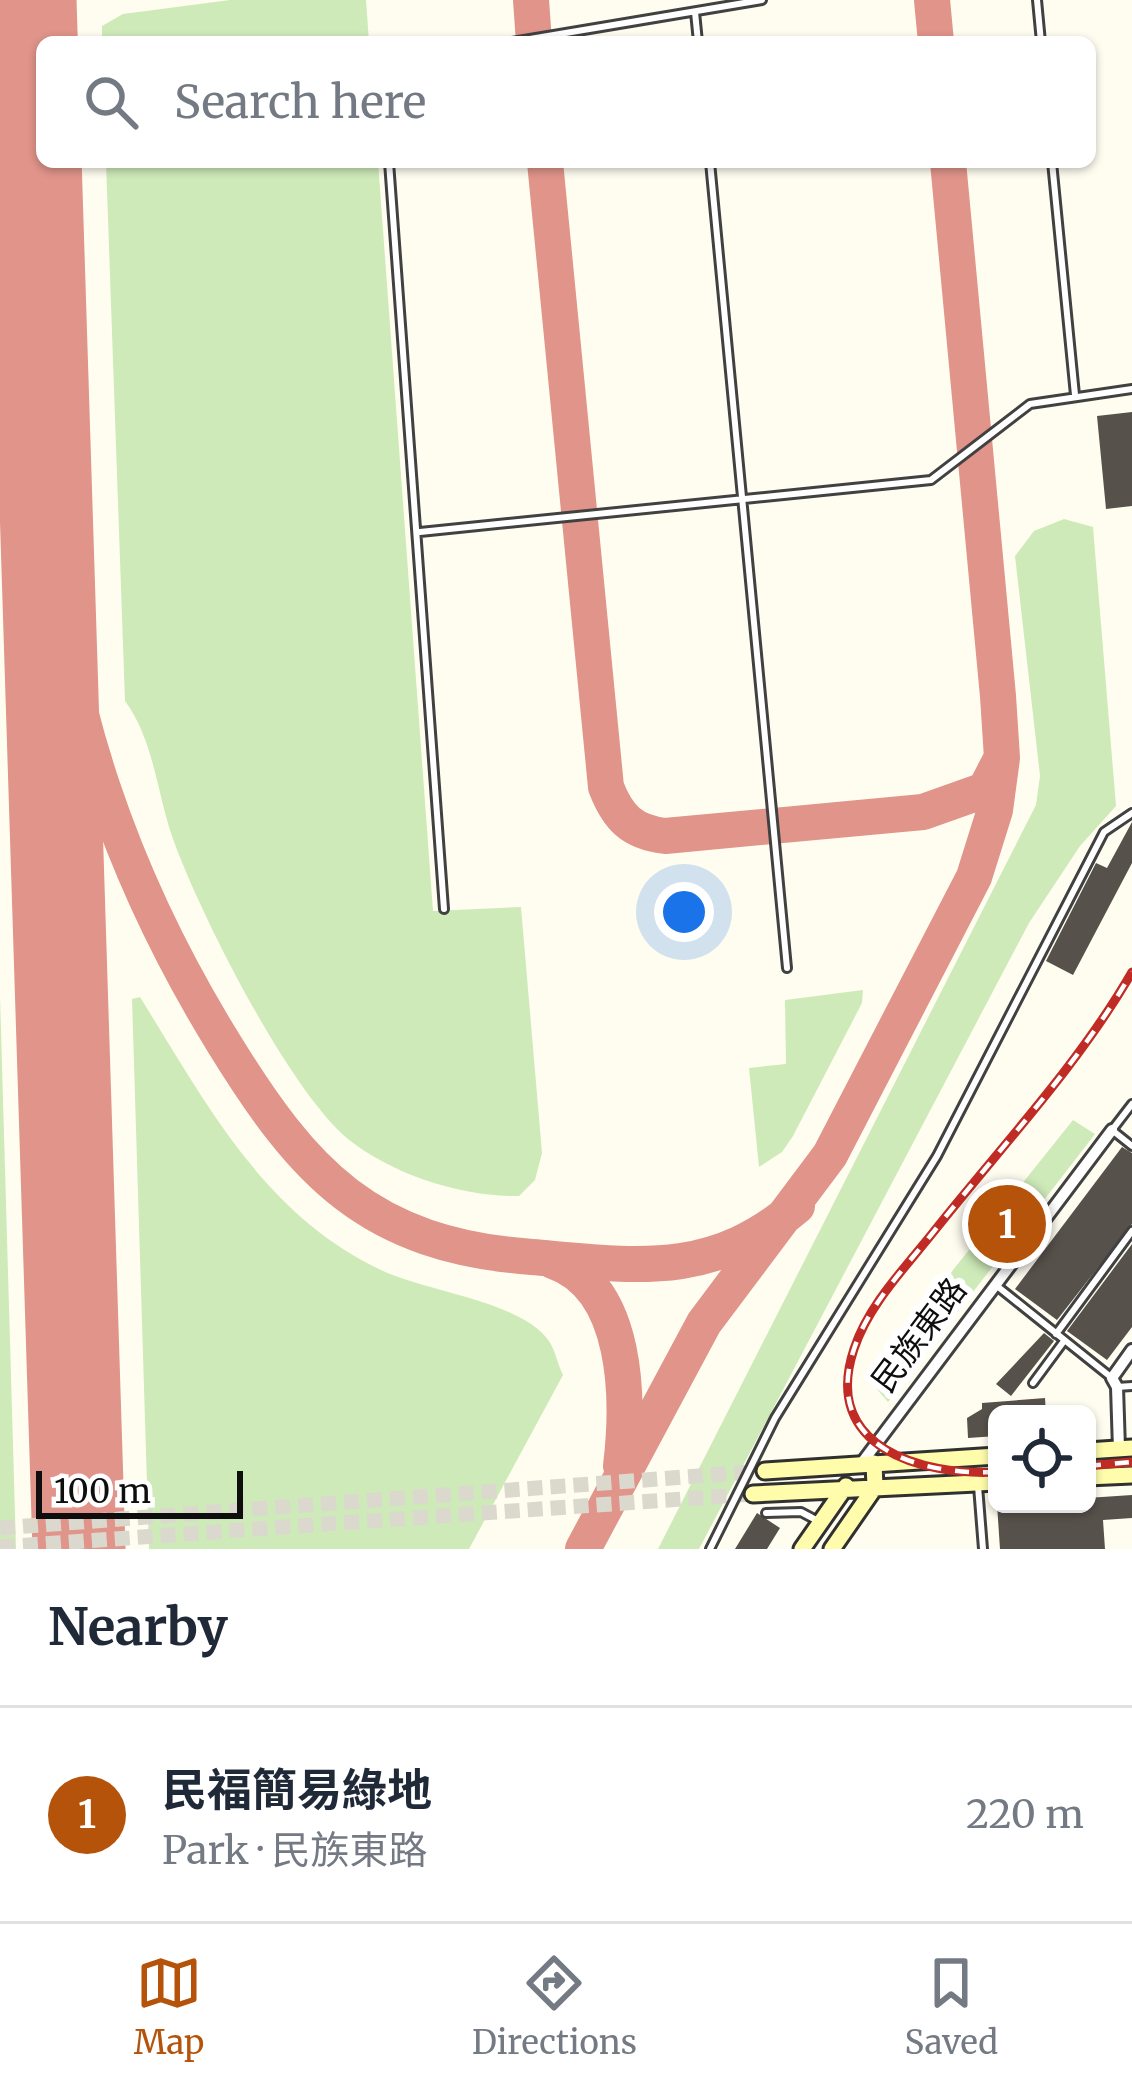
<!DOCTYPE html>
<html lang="en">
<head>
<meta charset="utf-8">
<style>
  body { margin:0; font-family:Merriweather,"Noto Sans TC",serif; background:#f6f6f7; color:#1f2937 }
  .controls { position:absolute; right:36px; bottom:36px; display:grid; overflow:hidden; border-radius:18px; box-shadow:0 3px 9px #0004 }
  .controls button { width:108px; height:108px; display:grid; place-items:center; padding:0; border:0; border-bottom:3px solid #e0e1e3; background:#fff; color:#1f2937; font:60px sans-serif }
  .scale { position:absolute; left:36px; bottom:30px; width:207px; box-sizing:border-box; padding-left:12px; border:6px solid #0e0e0e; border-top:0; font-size:33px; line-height:42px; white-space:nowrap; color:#0e0e0e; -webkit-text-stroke:9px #fff; paint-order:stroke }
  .you { position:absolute; left:684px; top:912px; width:42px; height:42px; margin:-30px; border:9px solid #fff; border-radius:50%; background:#1a73e8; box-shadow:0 0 0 18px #1a73e833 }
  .badge { display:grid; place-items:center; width:78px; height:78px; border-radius:50%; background:#b45309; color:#fff; font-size:39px; font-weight:700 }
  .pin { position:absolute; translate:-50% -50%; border:6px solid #fff; box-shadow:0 3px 12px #0006 }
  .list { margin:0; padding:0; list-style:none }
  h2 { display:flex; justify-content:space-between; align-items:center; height:156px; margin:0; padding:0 48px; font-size:51px }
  h2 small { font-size:39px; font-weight:400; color:#747a83 }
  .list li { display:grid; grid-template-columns:78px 1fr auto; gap:36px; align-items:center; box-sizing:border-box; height:216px; padding:0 48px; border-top:3px solid #e0e1e3 }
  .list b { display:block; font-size:45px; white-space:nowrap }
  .list p { margin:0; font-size:39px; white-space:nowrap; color:#747a83 }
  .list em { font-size:39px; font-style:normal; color:#747a83 }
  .icon { flex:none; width:66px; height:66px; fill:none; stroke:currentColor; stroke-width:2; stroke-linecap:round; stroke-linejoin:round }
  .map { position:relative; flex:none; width:1132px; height:1549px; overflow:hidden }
  .search { position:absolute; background:#fff; box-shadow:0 3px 9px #0004; left:36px; right:36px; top:36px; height:132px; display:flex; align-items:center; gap:30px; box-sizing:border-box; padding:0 42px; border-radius:18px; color:#747a83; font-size:45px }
  .sheet { height:372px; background:#fff }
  nav { display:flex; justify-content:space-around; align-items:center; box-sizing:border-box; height:168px; border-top:3px solid #e0e1e3; background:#fff; font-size:33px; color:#747a83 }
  nav a { display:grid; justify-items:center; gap:6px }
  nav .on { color:#b45309 }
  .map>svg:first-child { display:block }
  .green { fill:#ceeab9 }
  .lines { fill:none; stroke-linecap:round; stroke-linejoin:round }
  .taxiway { stroke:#e0948a; stroke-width:36 }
  .runway { stroke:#e0948a; stroke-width:93 }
  .building { fill:#57514b }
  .secondary-tunnel { stroke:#dbd9ce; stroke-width:15; stroke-dasharray:15 8; stroke-linecap:butt }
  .lane-casing { stroke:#414141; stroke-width:12 }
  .street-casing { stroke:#414141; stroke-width:16 }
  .secondary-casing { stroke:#303030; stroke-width:21 }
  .lane { stroke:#fff; stroke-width:6 }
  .street { stroke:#fff; stroke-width:10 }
  .secondary { stroke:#fffdab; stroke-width:15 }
  .rail-casing { stroke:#c02c25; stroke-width:9 }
  .rail { stroke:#fff; stroke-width:4.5; stroke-dasharray:14; stroke-linecap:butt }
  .labels { text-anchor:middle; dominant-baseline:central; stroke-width:12; stroke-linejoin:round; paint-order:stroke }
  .street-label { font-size:33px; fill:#0e0e0e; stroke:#fff }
</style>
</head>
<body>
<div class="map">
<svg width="1132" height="1549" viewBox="0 0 1132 1549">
  <rect width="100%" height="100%" fill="#fffdf0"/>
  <path class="green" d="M 230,0 L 366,0 L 369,42 L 102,42 L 102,26 L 123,14 Z
    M 106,162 L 378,162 L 433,911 L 521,907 L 542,1153 L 535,1180 L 519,1196 C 462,1197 393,1175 348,1139 C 288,1089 200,914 173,839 C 157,794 154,740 125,701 Z
    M 1064,519 L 1093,527 L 1116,806 L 1080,846 L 1029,923 L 699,1549 L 658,1549 L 1036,805 L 1040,776 L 1015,556 L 1034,531 Z
    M 863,990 L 862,1003 L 793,1136 L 782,1152 L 759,1167 L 749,1068 L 786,1064 L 785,1000 Z
    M 0,996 L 16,1549 L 0,1549 Z
    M 140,997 C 206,1103 263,1214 381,1270 C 423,1291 522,1301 549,1341 C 555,1350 558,1365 563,1375 L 469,1549 L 149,1549 L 132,999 Z
    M 1073,1120 L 1095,1134 L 888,1402 L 877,1389 L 953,1270 Z"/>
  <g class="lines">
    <path class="taxiway" d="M 531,0 L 534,42
      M 932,0 L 936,42
      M 43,42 L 43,18 L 52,0
      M 44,162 C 45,279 37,399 47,515 C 63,707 122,878 223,1042 C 304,1174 369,1245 532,1257 C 636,1266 712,1279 797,1206
      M 545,162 L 606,787 C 618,818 632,832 665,836 L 923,812 L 985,790 L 1000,761
      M 553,1261 C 629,1287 629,1400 621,1466
      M 583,1549 L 704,1323 L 830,1155 L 974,877 L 995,810 L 1002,758 L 998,696 L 948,162"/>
    <path class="runway" d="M 30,0 L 79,1549"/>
  </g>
  <path class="building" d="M 1132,412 L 1132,506 L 1106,509 L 1097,416 Z
    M 1132,822 L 1132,863 L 1073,975 L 1046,961 L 1096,863 L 1107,868 Z
    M 1122,1147 L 1132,1153 L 1132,1224 L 1057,1320 L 1015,1289 Z
    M 1132,1244 L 1132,1327 L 1107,1360 L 1067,1331 Z
    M 1044,1333 L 1054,1341 L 1011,1396 L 996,1384 Z
    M 1045,1398 L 1046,1414 L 997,1414 L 997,1436 L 968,1438 L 967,1418 L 982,1409 L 982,1403 Z
    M 1132,1495 L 1132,1518 L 1103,1520 L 1105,1549 L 1000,1549 L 997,1504 L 1087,1504 L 1087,1498 Z
    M 757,1513 L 780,1528 L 767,1549 L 735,1549 Z"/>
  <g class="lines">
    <path class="secondary-tunnel" d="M 0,1528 L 765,1471
      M 0,1547 L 753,1494"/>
    <g class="lane-casing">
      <path id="lane" d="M 1037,0 L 1041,42
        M 695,12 L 698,42
        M 512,42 L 762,0
        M 389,162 L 444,909
        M 710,162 L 787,968
        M 1052,162 L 1075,395
        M 420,532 L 931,480 L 1030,404 L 1132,389
        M 1132,1104 L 1112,1130 L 1132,1146
        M 997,1286 L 1112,1378
        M 1056,1334 L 1132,1231
        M 1033,1383 L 1064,1341
        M 1117,1387 L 1132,1386
        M 978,1486 L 983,1549
        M 766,1513 L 801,1512 L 818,1521
        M 710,1549 L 775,1418 L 937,1156 L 1104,832 L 1132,813"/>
    </g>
    <g class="street-casing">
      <path id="street" d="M 1119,1449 L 1117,1387 L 1112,1378 L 1132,1350
        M 861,1464 L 1112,1130"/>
    </g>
    <g class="secondary-casing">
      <path id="secondary" d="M 1087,1451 L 1132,1448
        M 765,1471 L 997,1456
        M 1087,1477 L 1132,1475
        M 753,1494 L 997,1482
        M 802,1549 L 846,1486
        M 832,1549 L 875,1487 L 874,1463"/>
    </g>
    <use href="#lane" class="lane"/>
    <use href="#street" class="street"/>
    <use href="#secondary" class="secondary"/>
    <g class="rail-casing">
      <path id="rail" d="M 1087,1466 L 1132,1462
        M 997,1472 C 922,1476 821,1448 854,1349 C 868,1306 903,1270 931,1235 C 998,1150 1078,1066 1132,972"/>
    </g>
    <use href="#rail" class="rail"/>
  </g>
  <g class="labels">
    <g class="street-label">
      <text transform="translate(919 1335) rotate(-53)">民族東路</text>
    </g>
  </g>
</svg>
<div class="controls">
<button><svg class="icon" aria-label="locate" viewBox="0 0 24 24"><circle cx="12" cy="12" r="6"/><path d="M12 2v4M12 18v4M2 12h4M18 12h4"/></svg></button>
</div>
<div class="scale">100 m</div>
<div class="you"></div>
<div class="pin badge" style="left:1007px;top:1224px">1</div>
<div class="search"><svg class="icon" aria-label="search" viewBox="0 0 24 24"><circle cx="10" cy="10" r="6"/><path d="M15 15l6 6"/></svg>Search here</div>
</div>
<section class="sheet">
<h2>Nearby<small></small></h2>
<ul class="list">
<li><span class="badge">1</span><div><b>民福簡易綠地</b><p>Park · 民族東路</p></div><em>220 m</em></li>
</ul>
</section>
<nav>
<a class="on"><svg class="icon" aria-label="map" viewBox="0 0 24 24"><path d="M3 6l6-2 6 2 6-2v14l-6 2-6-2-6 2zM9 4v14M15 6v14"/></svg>Map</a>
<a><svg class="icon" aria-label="directions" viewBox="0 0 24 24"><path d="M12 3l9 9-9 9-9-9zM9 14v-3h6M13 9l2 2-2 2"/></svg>Directions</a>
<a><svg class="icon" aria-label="saved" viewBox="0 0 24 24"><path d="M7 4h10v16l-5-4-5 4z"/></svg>Saved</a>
</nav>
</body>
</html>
